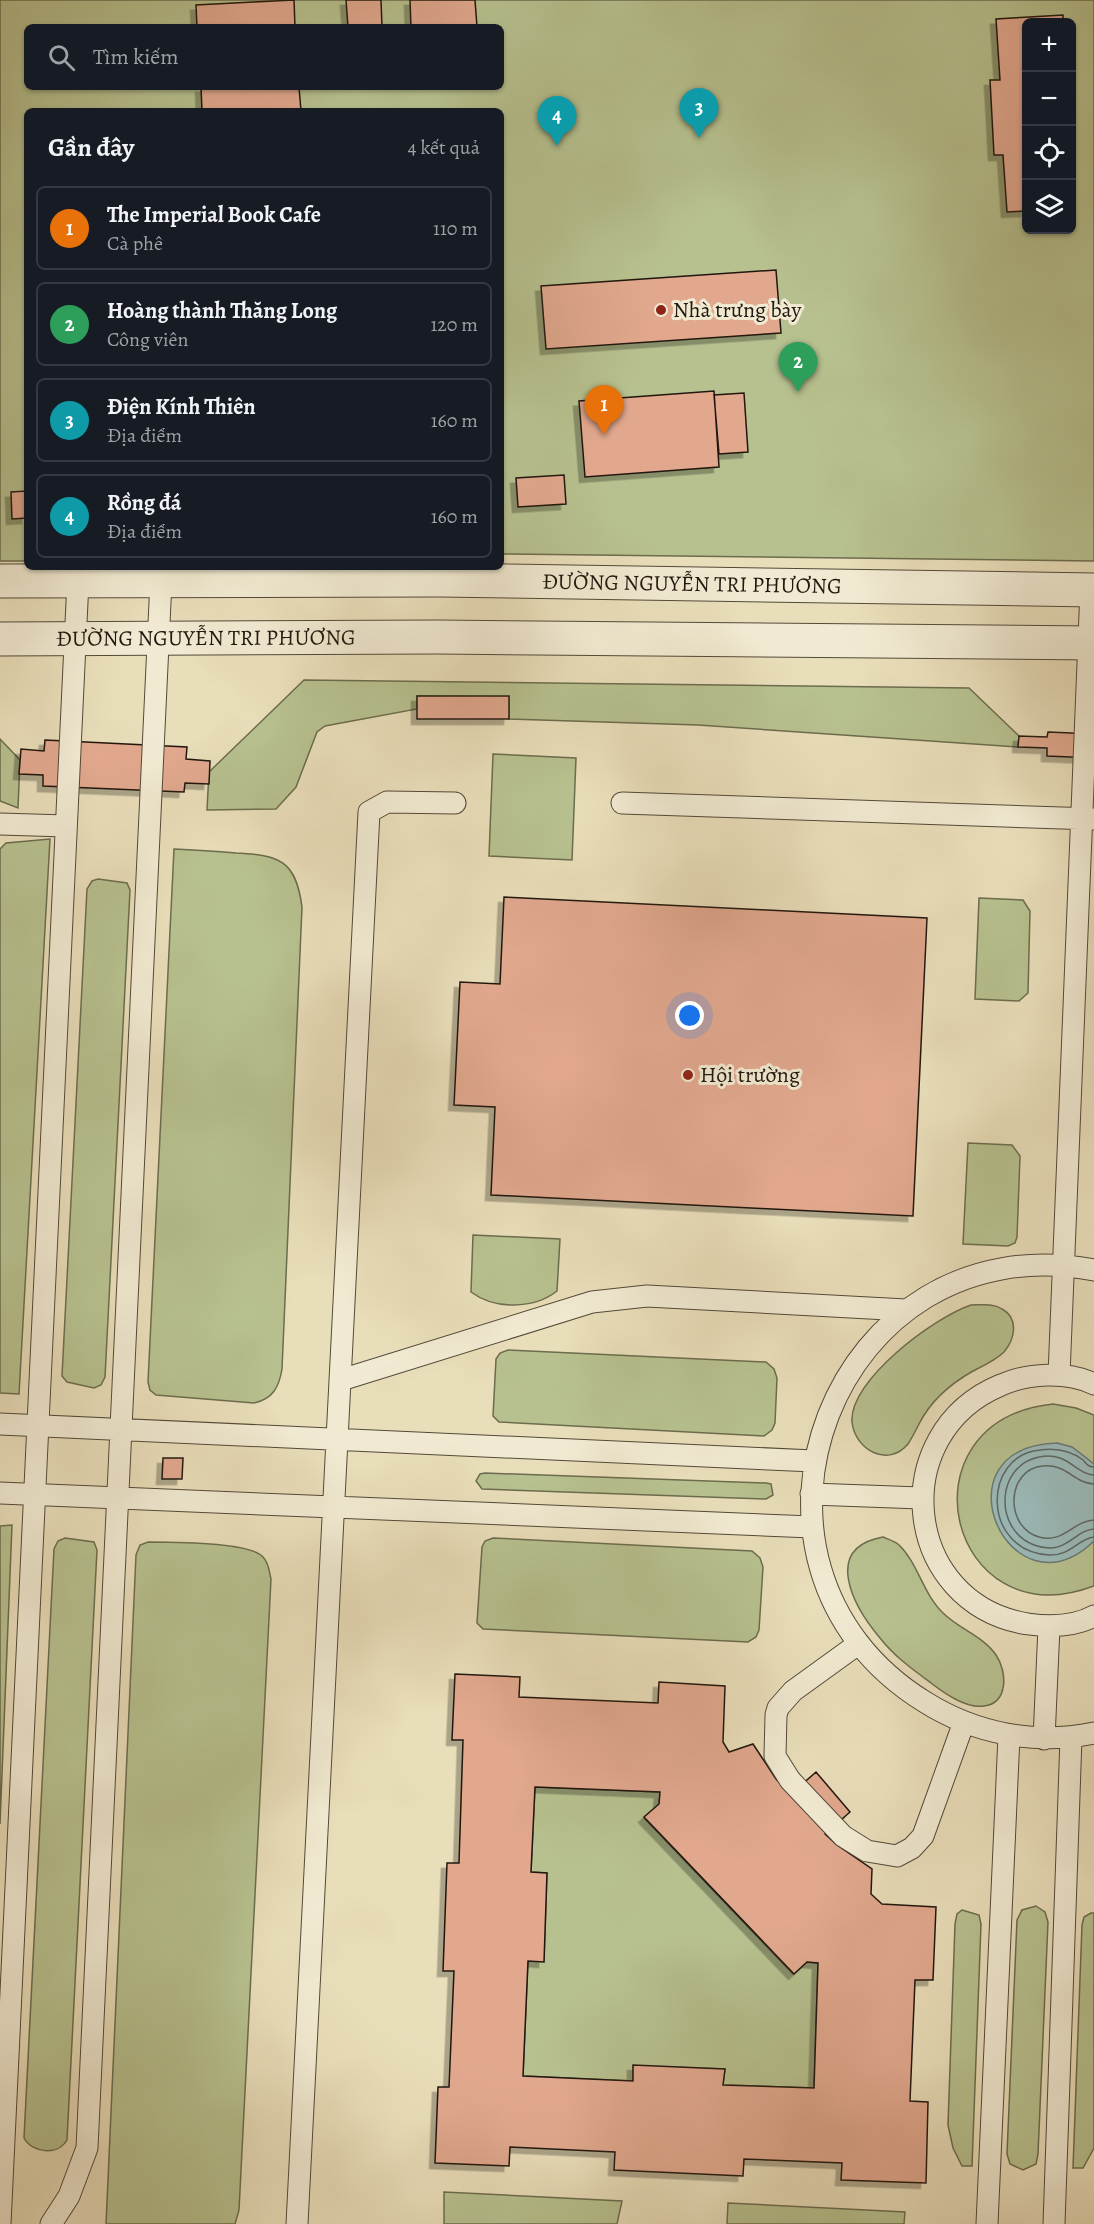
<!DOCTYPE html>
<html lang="vi">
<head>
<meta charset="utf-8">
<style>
  body { margin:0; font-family:Alegreya,serif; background:#242831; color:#f1f3f6 }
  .controls { position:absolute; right:18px; top:18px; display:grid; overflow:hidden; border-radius:9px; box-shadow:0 2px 4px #0004 }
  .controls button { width:54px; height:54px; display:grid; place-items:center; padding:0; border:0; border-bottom:2px solid #363941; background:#171b24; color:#f1f3f6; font:30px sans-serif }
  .you { position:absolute; left:690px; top:1016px; width:21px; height:21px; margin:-15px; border:4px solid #fff; border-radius:50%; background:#1a73e8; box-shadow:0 0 0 9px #1a73e833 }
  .badge { display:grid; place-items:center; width:39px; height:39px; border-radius:50%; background:#c59692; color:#fff; font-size:20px; font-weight:700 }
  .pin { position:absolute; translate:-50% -50px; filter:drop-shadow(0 2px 3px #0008) }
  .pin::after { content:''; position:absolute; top:32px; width:21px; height:18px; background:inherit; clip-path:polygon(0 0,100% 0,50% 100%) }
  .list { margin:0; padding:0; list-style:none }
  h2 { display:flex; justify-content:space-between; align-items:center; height:78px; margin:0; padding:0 24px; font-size:26px }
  h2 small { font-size:20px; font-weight:400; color:#9ea1a6 }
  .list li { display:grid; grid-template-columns:39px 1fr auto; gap:18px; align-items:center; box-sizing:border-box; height:84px; margin:0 12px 12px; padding:0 12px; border:2px solid #363941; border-radius:9px }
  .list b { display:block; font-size:22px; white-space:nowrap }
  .list p { margin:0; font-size:20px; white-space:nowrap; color:#9ea1a6 }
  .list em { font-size:20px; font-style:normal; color:#9ea1a6 }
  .icon { flex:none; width:33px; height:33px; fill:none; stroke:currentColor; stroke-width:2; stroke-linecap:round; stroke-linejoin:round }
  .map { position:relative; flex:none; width:1094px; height:2224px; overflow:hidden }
  .search { position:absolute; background:#171b24; box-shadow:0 2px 4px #0004; left:24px; top:24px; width:480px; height:66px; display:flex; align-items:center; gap:15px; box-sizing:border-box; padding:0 21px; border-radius:9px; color:#9ea1a6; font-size:22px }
  .panel { position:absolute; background:#171b24; box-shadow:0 2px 4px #0004; left:24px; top:108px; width:480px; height:462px; border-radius:9px }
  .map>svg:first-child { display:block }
  .green { fill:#b7c18f; stroke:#6c6c4e; stroke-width:1.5; fill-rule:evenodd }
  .water { fill:#9bbab9; stroke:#6a7975; stroke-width:1.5 }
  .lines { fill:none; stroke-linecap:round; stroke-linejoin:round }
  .shore { stroke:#5e6864; stroke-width:1.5 }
  .building { fill:#e1a88e; stroke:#21170e; stroke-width:1.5; fill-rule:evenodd; filter:url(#shadow) }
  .service-casing { stroke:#534939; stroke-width:23 }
  .tertiary-casing { stroke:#534939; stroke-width:35 }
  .service { stroke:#f1ead2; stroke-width:21 }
  .tertiary { stroke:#f1ead2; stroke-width:33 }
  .poi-dot { fill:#8f2418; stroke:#f1ead2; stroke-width:2 }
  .labels { text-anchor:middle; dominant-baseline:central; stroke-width:6; stroke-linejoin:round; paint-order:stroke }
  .poi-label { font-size:22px; fill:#21170e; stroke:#f1ead2; text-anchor:start }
  .street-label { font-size:22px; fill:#21170e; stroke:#f1ead2 }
</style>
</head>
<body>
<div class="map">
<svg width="1094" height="2224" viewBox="0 0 1094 2224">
  <defs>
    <filter id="shadow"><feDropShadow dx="-5.5" dy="5.5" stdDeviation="0" flood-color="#0004"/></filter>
  </defs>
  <rect width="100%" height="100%" fill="#e9deba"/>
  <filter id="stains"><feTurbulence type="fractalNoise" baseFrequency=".00333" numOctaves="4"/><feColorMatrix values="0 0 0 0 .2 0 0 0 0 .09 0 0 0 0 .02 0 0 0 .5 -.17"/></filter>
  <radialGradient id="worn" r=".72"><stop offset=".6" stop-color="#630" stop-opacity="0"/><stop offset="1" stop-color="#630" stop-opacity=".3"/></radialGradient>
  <path class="green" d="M 0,0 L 1094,0 L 1094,561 L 501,554 L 501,111 L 27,111 L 27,561 L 0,561 ZM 1026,22 L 1072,22 L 1072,230 L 1026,230 ZM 27,27 L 501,27 L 501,87 L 27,87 Z
    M 304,680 L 969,688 L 1019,736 L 1018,747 L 698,725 L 509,719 L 509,697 L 417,696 L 417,709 L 325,726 L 317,732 L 296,787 L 276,809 L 207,810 L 209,772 Z
    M 0,739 L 20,760 L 18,808 L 0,801 Z
    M 493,754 L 576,758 L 572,860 L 489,856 Z
    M 50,839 L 19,1394 L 0,1393 L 0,849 L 6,843 Z
    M 174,849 C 195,850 215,851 236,853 C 279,855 296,860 302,907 L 282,1369 C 279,1387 273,1399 254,1403 L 156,1395 L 150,1390 L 148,1382 Z
    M 98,879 L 127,883 L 130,890 L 105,1377 L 101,1385 L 94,1388 L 67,1382 L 62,1376 L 87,889 L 92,881 Z
    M 979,898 L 1023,900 L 1030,911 L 1028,993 L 1019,1001 L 975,999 Z
    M 968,1143 L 1012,1145 L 1020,1156 L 1017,1237 L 1015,1243 L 1008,1246 L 963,1244 Z
    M 473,1235 L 560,1239 L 557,1291 C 534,1309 495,1310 471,1292 Z
    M 971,1305 C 981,1305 993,1303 1002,1309 C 1019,1318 1015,1339 1004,1352 C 996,1360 983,1366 973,1371 C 950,1384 931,1400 919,1424 C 916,1430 912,1438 908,1444 C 888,1468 855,1450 852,1422 C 849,1380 935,1317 971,1305 Z
    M 508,1350 L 766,1362 L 774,1369 L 777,1378 L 775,1423 L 772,1430 L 764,1436 L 499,1422 L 493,1416 L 496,1359 L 500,1353 Z
    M 1053,1404 L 1076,1408 L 1094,1415 L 1094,1586 C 948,1641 896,1421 1053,1404 Z
    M 485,1473 L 766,1483 L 771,1484 L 773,1495 L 766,1499 L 482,1489 L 476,1481 L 480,1474 Z
    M 12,1525 L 0,1824 L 0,1526 Z
    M 883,1537 C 887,1539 895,1541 899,1545 C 918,1563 923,1594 943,1613 C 959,1629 983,1636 996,1655 C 1007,1671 1009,1703 984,1706 C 966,1709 944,1693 931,1683 C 912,1669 894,1656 880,1638 C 853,1606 822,1548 883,1537 Z
    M 65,1538 L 94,1542 L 97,1550 L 67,2140 C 58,2156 32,2153 24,2138 L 54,1549 L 58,1541 Z
    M 493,1538 L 752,1551 L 760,1558 L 763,1567 L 759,1630 L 756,1637 L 748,1642 L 483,1629 L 477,1623 L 482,1547 L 485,1541 Z
    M 148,1542 C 170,1542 250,1542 263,1557 C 269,1563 269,1571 271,1579 L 239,2210 L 235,2224 L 106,2224 L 136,1555 L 140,1545 Z
    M 535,1787 L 660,1792 L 659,1804 L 644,1818 L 793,1974 L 807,1962 L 818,1963 L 814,2088 L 723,2085 L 725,2069 L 633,2066 L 633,2081 L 523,2076 L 528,1961 L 544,1961 L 547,1873 L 531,1872 Z
    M 1036,1906 L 1045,1912 L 1048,1922 L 1038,2154 L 1036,2164 L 1023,2170 L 1010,2164 L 1007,2154 L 1017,1920 L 1022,1910 Z
    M 962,1910 L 979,1915 L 981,1924 L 972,2166 L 962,2166 L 953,2148 L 948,2125 L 955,1924 L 957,1914 Z
    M 1091,1913 L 1094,1913 L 1094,2148 L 1083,2168 L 1073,2168 L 1082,1925 L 1084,1917 Z
    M 444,2192 L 622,2201 L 617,2224 L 444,2224 Z
    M 728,2203 L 905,2212 L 904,2224 L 727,2224 Z"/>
  <path class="water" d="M 1057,1443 L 1072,1447 L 1094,1464 L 1094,1541 C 1010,1622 931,1447 1057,1443 Z"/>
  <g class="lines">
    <path class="shore" d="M 1094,1467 C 1088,1467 1087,1464 1083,1460 C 1070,1450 1055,1448 1040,1450 C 982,1455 981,1551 1049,1555 C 1071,1556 1079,1538 1094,1537
      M 1094,1475 C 1075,1474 1068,1451 1039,1457 C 995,1466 994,1530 1034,1545 C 1066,1557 1074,1530 1094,1529
      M 1094,1484 C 1073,1483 1068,1464 1043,1466 C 1006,1469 1004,1527 1039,1537 C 1063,1544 1073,1521 1094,1520"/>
  </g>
  <path class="building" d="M 294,0 L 295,27 L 197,27 L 196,5 Z
    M 346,0 L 381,0 L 382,27 L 348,27 Z
    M 410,0 L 475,0 L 477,27 L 411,27 Z
    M 1063,15 L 1063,22 L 1026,22 L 1026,211 L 1007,212 L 1003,155 L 994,155 L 990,80 L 1000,80 L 996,19 Z
    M 201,87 L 299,87 L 301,111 L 202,111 Z
    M 1072,154 L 1075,208 L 1072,209 Z
    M 776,270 L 781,333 L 546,349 L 541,286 Z
    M 714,391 L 719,467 L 585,477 L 579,401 Z
    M 744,393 L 748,452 L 719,454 L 714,395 Z
    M 564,475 L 566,504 L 518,507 L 516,478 Z
    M 27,491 L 27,518 L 12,519 L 11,492 Z
    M 417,696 L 509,696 L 509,719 L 417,719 Z
    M 1048,732 L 1094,734 L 1094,758 L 1047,756 L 1047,748 L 1018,747 L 1019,736 L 1047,737 Z
    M 45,740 L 187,747 L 186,759 L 210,761 L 209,784 L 185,783 L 184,792 L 43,786 L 43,775 L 19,774 L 21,749 L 44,751 Z
    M 504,897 L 927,918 L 913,1216 L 491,1195 L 495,1107 L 454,1105 L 457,1044 L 460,982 L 500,984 Z
    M 163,1458 L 183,1458 L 182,1479 L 162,1479 Z
    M 455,1674 L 520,1677 L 519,1697 L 658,1703 L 659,1682 L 725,1686 L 723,1742 L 729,1752 L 753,1744 L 776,1779 L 791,1794 L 816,1772 L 850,1812 L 825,1834 L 837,1845 L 872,1869 L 871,1894 L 882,1904 L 936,1907 L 933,1980 L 915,1980 L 910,2101 L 928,2102 L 926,2183 L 841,2180 L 842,2163 L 744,2159 L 743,2176 L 614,2170 L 615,2152 L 510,2147 L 509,2166 L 435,2163 L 438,2087 L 449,2087 L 454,1971 L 443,1971 L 447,1863 L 459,1863 L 463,1740 L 452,1740 ZM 535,1787 L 660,1792 L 659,1804 L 644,1817 L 794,1974 L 807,1962 L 818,1963 L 814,2088 L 723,2085 L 725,2069 L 633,2065 L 633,2081 L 523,2076 L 528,1961 L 544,1962 L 547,1873 L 531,1872 Z"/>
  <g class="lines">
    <g class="service-casing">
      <path id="service" d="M 622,803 L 1093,819
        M 0,824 L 66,826
        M 1094,1270 C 834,1220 702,1564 925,1702 C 976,1734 1035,1745 1094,1733
        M 1059,1375 L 1091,590
        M 341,1380 L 592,1302 L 647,1296 L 906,1310
        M 1094,1384 C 1067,1371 1028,1373 1001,1385 C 885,1433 902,1604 1028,1624 C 1050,1627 1074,1627 1094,1616
        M 0,1424 L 814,1461
        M 0,1493 L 812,1527
        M 811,1494 L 921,1498
        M 858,1644 L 793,1691 L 778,1708 L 776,1715 L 775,1756 L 790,1780 L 843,1836 L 867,1851 L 897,1856 L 912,1848 L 923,1836 L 964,1722
        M 1044,1739 L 1049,1627
        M 0,2224 L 78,581
        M 51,2224 L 69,2196 L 87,2148 L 161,581
        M 297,2224 L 369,812 L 387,802 L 455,803
        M 987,2224 L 1009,1736
        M 1054,2224 L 1071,1738"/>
    </g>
    <g class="tertiary-casing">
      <g id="tertiary">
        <path id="s1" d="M 0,581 L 438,580 L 1094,590"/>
        <path id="s2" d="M 0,639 L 438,637 L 1094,643"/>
      </g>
    </g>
    <use href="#service" class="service"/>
    <use href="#tertiary" class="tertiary"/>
  </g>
  <g class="poi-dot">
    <circle cx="661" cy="310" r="6"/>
    <circle cx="688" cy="1075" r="6"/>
  </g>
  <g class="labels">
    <g class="poi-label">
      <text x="673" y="310">Nhà trưng bày</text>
      <text x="700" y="1075">Hội trường</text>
    </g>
    <g class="street-label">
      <text stroke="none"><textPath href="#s1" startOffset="692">ĐƯỜNG NGUYỄN TRI PHƯƠNG</textPath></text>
      <text stroke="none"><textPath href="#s2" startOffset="206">ĐƯỜNG NGUYỄN TRI PHƯƠNG</textPath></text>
    </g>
  </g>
  <rect width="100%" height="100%" filter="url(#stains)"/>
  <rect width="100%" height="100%" fill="url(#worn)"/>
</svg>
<div class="controls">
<button>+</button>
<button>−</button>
<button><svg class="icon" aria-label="locate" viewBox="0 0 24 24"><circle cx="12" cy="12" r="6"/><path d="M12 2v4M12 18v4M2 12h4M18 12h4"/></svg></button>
<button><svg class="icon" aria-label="layers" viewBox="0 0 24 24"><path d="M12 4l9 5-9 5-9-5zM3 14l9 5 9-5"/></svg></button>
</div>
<div class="you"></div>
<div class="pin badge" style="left:604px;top:435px;background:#e8710a">1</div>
<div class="pin badge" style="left:798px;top:392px;background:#2e9e5b">2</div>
<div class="pin badge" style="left:699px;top:138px;background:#0f9aa8">3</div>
<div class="pin badge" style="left:557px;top:146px;background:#0f9aa8">4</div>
<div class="search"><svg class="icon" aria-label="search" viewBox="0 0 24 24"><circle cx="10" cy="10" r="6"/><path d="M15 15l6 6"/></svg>Tìm kiếm</div>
<section class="panel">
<h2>Gần đây<small>4 kết quả</small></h2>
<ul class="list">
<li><span class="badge" style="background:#e8710a">1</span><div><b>The Imperial Book Cafe</b><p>Cà phê</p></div><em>110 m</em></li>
<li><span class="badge" style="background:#2e9e5b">2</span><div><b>Hoàng thành Thăng Long</b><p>Công viên</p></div><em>120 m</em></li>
<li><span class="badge" style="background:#0f9aa8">3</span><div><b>Điện Kính Thiên</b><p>Địa điểm</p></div><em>160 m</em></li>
<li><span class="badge" style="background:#0f9aa8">4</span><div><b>Rồng đá</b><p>Địa điểm</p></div><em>160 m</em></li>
</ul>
</section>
</div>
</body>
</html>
